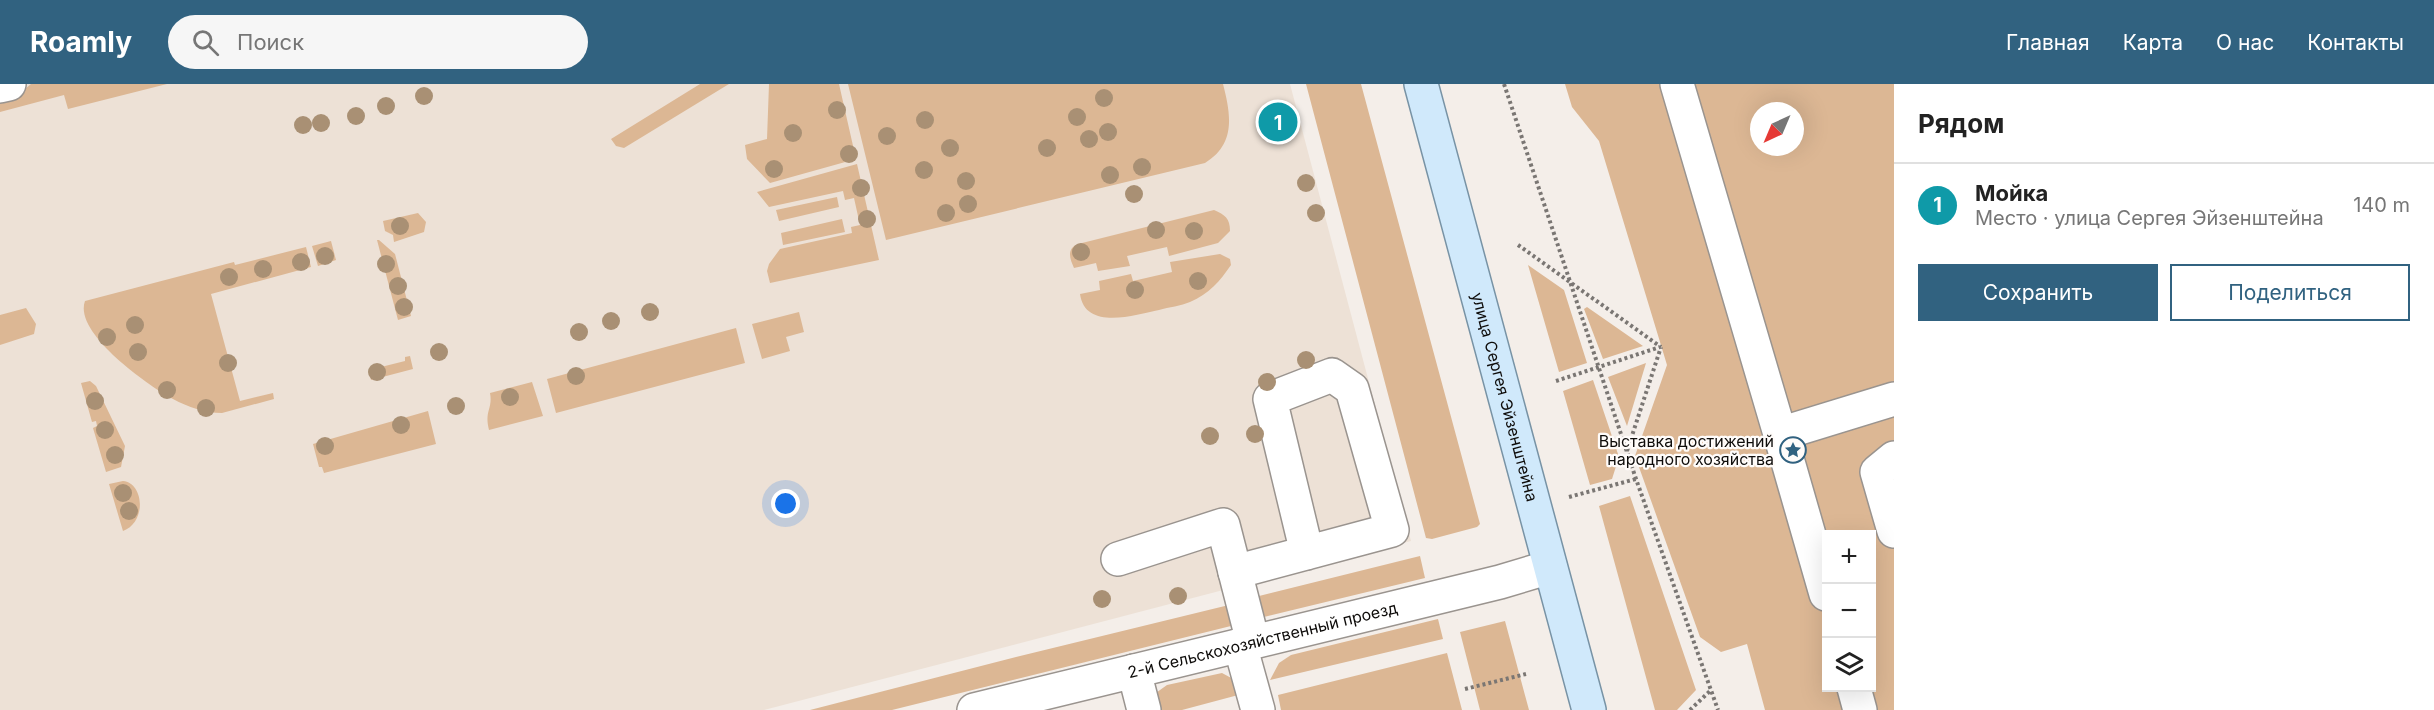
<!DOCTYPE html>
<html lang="ru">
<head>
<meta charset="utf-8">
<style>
  body { margin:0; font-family:Inter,sans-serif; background:#f6f6f6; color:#222 }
  .controls { position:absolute; right:18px; bottom:18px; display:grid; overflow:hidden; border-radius:0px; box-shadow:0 6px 24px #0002 }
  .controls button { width:54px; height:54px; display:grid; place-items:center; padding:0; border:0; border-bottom:2px solid #e0e0e0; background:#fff; color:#222; font:30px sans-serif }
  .compass { position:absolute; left:1750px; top:18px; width:54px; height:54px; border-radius:50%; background:#fff; box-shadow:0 6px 24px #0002; rotate:224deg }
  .you { position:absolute; left:786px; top:420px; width:21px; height:21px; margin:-15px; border:4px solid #fff; border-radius:50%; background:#1a73e8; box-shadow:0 0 0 9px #1a73e833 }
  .badge { display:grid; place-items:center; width:39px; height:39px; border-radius:50%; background:#316280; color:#fff; font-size:20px; font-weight:700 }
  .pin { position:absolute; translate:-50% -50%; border:3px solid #fff; box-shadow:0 2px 6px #0006 }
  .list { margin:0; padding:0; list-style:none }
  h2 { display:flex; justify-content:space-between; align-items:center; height:78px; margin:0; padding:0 24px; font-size:26px }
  h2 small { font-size:20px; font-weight:400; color:#767676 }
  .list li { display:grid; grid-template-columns:39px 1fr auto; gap:18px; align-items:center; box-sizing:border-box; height:84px; padding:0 24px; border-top:2px solid #e0e0e0 }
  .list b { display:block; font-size:22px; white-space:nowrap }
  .list p { margin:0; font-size:20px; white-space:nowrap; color:#767676 }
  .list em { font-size:20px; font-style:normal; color:#767676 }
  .actions { display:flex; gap:12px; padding:18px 24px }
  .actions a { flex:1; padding:14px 0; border:2px solid #316280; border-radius:0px; text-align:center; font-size:21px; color:#316280 }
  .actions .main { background:#316280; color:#fff }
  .icon { flex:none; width:33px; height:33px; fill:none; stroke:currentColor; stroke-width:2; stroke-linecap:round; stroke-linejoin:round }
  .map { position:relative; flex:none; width:1894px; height:626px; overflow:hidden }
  header { display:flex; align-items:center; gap:36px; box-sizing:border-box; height:84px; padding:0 30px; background:#316280; color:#fff }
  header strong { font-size:28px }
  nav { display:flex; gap:33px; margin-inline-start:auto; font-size:21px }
  .search { width:420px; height:54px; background:#f6f6f6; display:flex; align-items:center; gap:15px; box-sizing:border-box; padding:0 21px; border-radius:33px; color:#767676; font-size:22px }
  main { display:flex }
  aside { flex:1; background:#fff }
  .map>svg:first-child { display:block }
  .built { fill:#ede1d6 }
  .green { fill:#dcb794; fill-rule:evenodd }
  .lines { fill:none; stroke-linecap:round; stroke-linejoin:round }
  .minor-casing { stroke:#9a948f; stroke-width:36 }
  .major-casing { stroke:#7893a5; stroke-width:36 }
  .path { stroke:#7a7673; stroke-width:4; stroke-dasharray:3 3; stroke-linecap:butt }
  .minor { stroke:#fff; stroke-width:33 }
  .major { stroke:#d0e9fb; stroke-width:33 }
  .tree { fill:#a99074 }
  .labels { text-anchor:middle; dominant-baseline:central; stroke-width:4.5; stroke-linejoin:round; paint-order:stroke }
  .street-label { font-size:16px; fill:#0e0c0a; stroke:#fffcfa }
  .poi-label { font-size:16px; fill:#0e0c0a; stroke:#fffcfa; text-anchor:end }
</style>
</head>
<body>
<header>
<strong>Roamly</strong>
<div class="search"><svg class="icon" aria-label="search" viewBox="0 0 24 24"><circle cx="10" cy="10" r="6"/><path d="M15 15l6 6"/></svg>Поиск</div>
<nav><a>Главная</a><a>Карта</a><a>О нас</a><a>Контакты</a></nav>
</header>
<main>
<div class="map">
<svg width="1894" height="626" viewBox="0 0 1894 626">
  <rect width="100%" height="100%" fill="#f4eee9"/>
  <path class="built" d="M 0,0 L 1290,0 L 1411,457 L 764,626 L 0,626 Z"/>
  <path class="green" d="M 31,0 L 167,0 L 68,25 L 64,11 L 0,28 L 0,12 L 25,5 Z
    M 700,0 L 729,0 L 624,64 L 616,62 L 611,55 Z
    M 769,0 L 839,0 L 856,75 L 770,99 L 747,75 L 745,61 L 767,55 Z
    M 848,0 L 1223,0 C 1231,31 1236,60 1205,79 L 886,156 Z
    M 1306,0 L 1361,0 L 1480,440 L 1477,443 L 1432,455 L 1426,454 Z
    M 1565,0 L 1894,0 L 1894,626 L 1765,626 L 1747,560 L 1721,568 L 1700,553 L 1635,372 L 1667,281 L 1599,57 L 1572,23 ZM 1759,27 L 1795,27 L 1795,63 L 1759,63 ZM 1826,450 L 1872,450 L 1872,604 L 1826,604 Z
    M 857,80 L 879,176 L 770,199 L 767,187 L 769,180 L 780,165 L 852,149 L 851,143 L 860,141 L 854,114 L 845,116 L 843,107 L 769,123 L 757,108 Z
    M 837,113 L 839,123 L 779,137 L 776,126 Z
    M 1214,126 C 1225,131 1230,134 1230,147 L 1218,159 L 1169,172 L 1167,163 L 1127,172 L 1130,182 L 1098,187 L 1096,179 L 1074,184 C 1070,175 1066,165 1078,160 Z
    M 418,129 L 426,138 L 424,148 L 394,158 L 393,151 L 385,147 L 383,137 Z
    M 842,135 L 845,148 L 783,161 L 781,149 Z
    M 377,156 L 379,156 L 395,170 L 411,232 L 398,236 Z
    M 331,157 L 336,176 L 318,182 L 312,162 Z
    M 306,163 L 311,183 L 211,210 L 240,317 L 273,309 L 274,315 L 222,329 C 205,329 188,323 173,315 C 149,302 73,249 85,217 L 234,178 L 235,181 Z
    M 1220,170 L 1230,175 L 1231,181 C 1220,197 1209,210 1190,218 C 1181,222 1169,223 1159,226 C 1135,231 1085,247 1080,210 L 1100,206 L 1099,197 L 1131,190 L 1133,197 L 1172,188 L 1170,178 Z
    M 1528,181 L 1564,206 L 1587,279 L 1559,288 Z
    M 1587,223 L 1643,262 L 1603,275 L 1584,225 Z
    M 26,224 L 36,240 L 34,250 L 0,261 L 0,231 Z
    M 799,228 L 804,248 L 786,253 L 790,267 L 762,275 L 752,240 Z
    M 736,244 L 745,279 L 556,329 L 547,295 Z
    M 410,272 L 413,285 L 371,296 L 369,286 L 405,277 L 405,273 Z
    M 1646,279 L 1627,342 L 1608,293 Z
    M 1593,296 L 1619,373 L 1612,395 L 1590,401 L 1563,307 Z
    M 90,297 L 96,302 L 125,362 L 121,383 L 106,388 L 93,344 L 97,342 L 96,337 L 92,338 L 81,299 Z
    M 532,298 L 543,332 L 489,346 C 484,327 493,325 490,309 Z
    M 428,327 L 436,360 L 324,389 L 322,383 L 319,383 L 313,360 Z
    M 123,397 C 144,399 147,438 123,447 L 109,400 Z
    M 1630,412 L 1696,606 L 1677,626 L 1655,626 L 1599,422 Z
    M 1420,472 L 1425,494 L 1256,535 L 1251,514 Z
    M 1233,520 L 1239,540 L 892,626 L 810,626 L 1016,573 Z
    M 1438,535 L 1443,555 L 1270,596 L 1279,579 L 1291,571 Z
    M 1505,537 L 1529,626 L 1480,626 L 1460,548 Z
    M 1447,569 L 1462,626 L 1281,626 L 1278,611 Z
    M 1222,589 L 1235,596 L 1242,610 L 1182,626 L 1154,626 L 1153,611 L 1167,601 Z"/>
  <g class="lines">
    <g class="minor-casing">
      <g id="minor">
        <path d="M 1677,0 L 1780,350"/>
        <path d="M 0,2 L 9,0"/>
        <path d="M 1894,374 L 1877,388 L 1894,447"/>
        <path d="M 1118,475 L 1223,441 L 1253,558"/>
        <path d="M 1235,488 L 1392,446 L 1352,305 L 1332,291 L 1270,315 L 1307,469"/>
        <path d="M 1826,510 L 1780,350 L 1894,315"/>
        <path d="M 1240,561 L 1258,626"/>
        <path d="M 1134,587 L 1144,626"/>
        <path d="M 1854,604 L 1860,626"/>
        <path id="s1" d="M 974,626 L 1500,498 L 1550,483"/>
      </g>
    </g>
    <g class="major-casing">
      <g id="major">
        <path id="s2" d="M 1421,0 L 1589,626"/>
      </g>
    </g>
    <path class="path" d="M 1504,0 L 1636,395 L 1718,626
      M 1518,161 L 1661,263
      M 1556,297 L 1660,263
      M 1627,367 L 1661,263
      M 1569,413 L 1636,395
      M 1465,605 L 1526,590
      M 1690,626 L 1711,606"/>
    <use href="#minor" class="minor"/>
    <use href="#major" class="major"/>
  </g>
  <g class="tree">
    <circle cx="424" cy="12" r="9"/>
    <circle cx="1104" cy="14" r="9"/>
    <circle cx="386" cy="22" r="9"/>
    <circle cx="837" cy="26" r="9"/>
    <circle cx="356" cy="32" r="9"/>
    <circle cx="1077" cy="33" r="9"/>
    <circle cx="925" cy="36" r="9"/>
    <circle cx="321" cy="39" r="9"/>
    <circle cx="303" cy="41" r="9"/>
    <circle cx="1108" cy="48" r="9"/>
    <circle cx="793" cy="49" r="9"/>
    <circle cx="887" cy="52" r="9"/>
    <circle cx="1089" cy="55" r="9"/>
    <circle cx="950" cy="64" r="9"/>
    <circle cx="1047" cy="64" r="9"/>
    <circle cx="849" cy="70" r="9"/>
    <circle cx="1142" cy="83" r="9"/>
    <circle cx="774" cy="85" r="9"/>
    <circle cx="924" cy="86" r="9"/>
    <circle cx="1110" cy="91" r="9"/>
    <circle cx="966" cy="97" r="9"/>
    <circle cx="1306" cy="99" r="9"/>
    <circle cx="861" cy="104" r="9"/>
    <circle cx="1134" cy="110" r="9"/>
    <circle cx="968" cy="120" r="9"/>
    <circle cx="946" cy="129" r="9"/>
    <circle cx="1316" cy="129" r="9"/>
    <circle cx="867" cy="135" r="9"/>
    <circle cx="400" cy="142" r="9"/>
    <circle cx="1156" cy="146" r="9"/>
    <circle cx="1194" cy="147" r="9"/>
    <circle cx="1081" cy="168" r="9"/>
    <circle cx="325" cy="172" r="9"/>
    <circle cx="301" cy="178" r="9"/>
    <circle cx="386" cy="180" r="9"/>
    <circle cx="263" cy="185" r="9"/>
    <circle cx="229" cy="193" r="9"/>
    <circle cx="1198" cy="197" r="9"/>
    <circle cx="398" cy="202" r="9"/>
    <circle cx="1135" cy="206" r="9"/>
    <circle cx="404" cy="223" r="9"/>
    <circle cx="650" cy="228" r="9"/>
    <circle cx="611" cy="237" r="9"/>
    <circle cx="135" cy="241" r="9"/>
    <circle cx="579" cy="248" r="9"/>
    <circle cx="107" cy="253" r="9"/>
    <circle cx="138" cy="268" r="9"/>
    <circle cx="439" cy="268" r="9"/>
    <circle cx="1306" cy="276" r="9"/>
    <circle cx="228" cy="279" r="9"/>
    <circle cx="377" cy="288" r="9"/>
    <circle cx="576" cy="292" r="9"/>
    <circle cx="1267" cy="298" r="9"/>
    <circle cx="167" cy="306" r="9"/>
    <circle cx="510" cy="313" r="9"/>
    <circle cx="95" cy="317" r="9"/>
    <circle cx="456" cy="322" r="9"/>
    <circle cx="206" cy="324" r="9"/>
    <circle cx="401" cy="341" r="9"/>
    <circle cx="105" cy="346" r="9"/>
    <circle cx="1255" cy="350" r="9"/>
    <circle cx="1210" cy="352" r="9"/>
    <circle cx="325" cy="362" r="9"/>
    <circle cx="115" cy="371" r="9"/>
    <circle cx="123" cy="409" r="9"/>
    <circle cx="129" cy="427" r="9"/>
    <circle cx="1178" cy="512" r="9"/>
    <circle cx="1102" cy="515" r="9"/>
  </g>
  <defs>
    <g id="sight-ring" transform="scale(1.35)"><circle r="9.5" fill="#fffcfa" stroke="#316280" stroke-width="1.5"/><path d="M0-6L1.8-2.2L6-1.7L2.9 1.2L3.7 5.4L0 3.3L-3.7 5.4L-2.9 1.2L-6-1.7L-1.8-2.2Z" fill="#316280"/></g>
  </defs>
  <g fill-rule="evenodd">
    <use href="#sight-ring" x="1793" y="366"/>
  </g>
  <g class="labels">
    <g class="street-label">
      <text stroke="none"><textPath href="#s2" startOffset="324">улица Сергея Эйзенштейна</textPath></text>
      <text stroke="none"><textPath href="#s1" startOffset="297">2-й Сельскохозяйственный проезд</textPath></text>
    </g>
    <g class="poi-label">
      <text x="1774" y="357">Выставка достижений<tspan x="1774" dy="18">народного хозяйства</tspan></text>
    </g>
  </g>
</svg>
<div class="controls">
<button>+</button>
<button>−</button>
<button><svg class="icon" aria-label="layers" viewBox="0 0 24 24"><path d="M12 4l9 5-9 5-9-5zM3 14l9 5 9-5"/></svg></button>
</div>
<svg class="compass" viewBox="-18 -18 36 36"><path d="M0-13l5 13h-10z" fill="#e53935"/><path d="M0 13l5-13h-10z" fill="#767676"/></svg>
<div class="you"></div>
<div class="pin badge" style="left:1278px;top:38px;background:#0f9aa8">1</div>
</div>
<aside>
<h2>Рядом<small></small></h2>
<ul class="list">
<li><span class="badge" style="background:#0f9aa8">1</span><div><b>Мойка</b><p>Место · улица Сергея Эйзенштейна</p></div><em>140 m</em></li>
</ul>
<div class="actions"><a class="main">Сохранить</a><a>Поделиться</a></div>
</aside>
</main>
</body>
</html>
